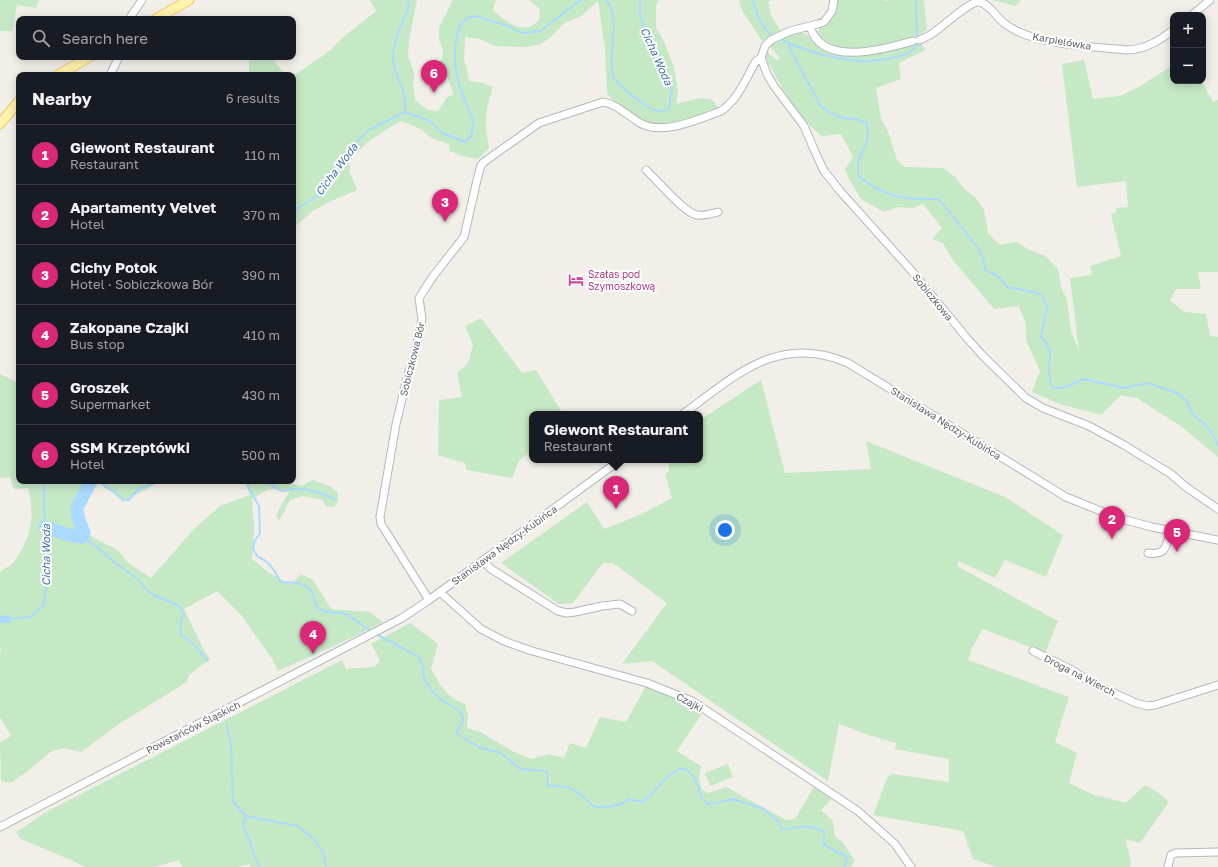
<!DOCTYPE html>
<html lang="en">
<head>
<meta charset="utf-8">
<style>
  body { margin:0; font-family:"Golos Text",sans-serif; background:#20242c; color:#f1f3f6 }
  .controls { position:absolute; right:12px; top:12px; display:grid; overflow:hidden; border-radius:8px; box-shadow:0 2px 10px #0003 }
  .controls button { width:36px; height:36px; display:grid; place-items:center; padding:0; border:0; border-bottom:1px solid #363941; background:#171b24; color:#f1f3f6; font:20px sans-serif }
  .you { position:absolute; left:725px; top:530px; width:14px; height:14px; margin:-10px; border:3px solid #fff; border-radius:50%; background:#1a73e8; box-shadow:0 0 0 6px #1a73e833 }
  .badge { display:grid; place-items:center; width:26px; height:26px; border-radius:50%; background:#db2777; color:#fff; font-size:13px; font-weight:700 }
  .pin { position:absolute; translate:-50% -33px; filter:drop-shadow(0 1px 2px #0008) }
  .pin::after { content:''; position:absolute; top:21px; width:14px; height:12px; background:inherit; clip-path:polygon(0 0,100% 0,50% 100%) }
  .popup { position:absolute; left:529px; top:411px; width:174px; height:52px; box-sizing:border-box; display:grid; place-content:center; border-radius:8px; background:#171b24; filter:drop-shadow(0 1px 3px #0005); font-size:13px; white-space:nowrap; color:#9ea1a6 }
  .popup b { font-size:15px; color:#f1f3f6 }
  .popup::after { content:''; position:absolute; left:50%; top:100%; margin-left:-8px; border:8px solid transparent; border-top-color:#171b24 }
  .list { margin:0; padding:0; list-style:none }
  h2 { display:flex; justify-content:space-between; align-items:center; height:52px; margin:0; padding:0 16px; font-size:17px }
  h2 small { font-size:13px; font-weight:400; color:#9ea1a6 }
  .list li { display:grid; grid-template-columns:26px 1fr auto; gap:12px; align-items:center; box-sizing:border-box; height:60px; padding:0 16px; border-top:1px solid #363941 }
  .list b { display:block; font-size:15px; white-space:nowrap }
  .list p { margin:0; font-size:13px; white-space:nowrap; color:#9ea1a6 }
  .list em { font-size:13px; font-style:normal; color:#9ea1a6 }
  .icon { flex:none; width:22px; height:22px; fill:none; stroke:currentColor; stroke-width:2; stroke-linecap:round; stroke-linejoin:round }
  .map { position:relative; flex:none; width:1218px; height:867px; overflow:hidden }
  .search { position:absolute; background:#171b24; box-shadow:0 2px 10px #0003; left:16px; top:16px; width:280px; height:44px; display:flex; align-items:center; gap:10px; box-sizing:border-box; padding:0 14px; border-radius:8px; color:#9ea1a6; font-size:15px }
  .panel { position:absolute; background:#171b24; box-shadow:0 2px 10px #0003; left:16px; top:72px; width:280px; height:412px; border-radius:8px }
  .map>svg:first-child { display:block }
  .green { fill:#c5e8c5 }
  .water { fill:#aadaff }
  .lines { fill:none; stroke-linecap:round; stroke-linejoin:round }
  .stream { stroke:#aadaff; stroke-width:2 }
  .river { stroke:#aadaff; stroke-width:13 }
  .minor-casing { stroke:#b5b8bc; stroke-width:9 }
  .major-casing { stroke:#f2c960; stroke-width:11 }
  .minor { stroke:#fff; stroke-width:7 }
  .major { stroke:#fff2af; stroke-width:9 }
  .labels { text-anchor:middle; dominant-baseline:central; stroke-width:4; stroke-linejoin:round; paint-order:stroke }
  .street-label { font-size:10px; fill:#5f6368; stroke:#fff }
  .hotel-label { font-size:10px; fill:#b23c85; stroke:#fff; text-anchor:start }
  .water-label { font-size:11px; font-style:italic; fill:#4174aa; stroke:#fff }
</style>
</head>
<body>
<div class="map">
<svg width="1218" height="867" viewBox="0 0 1218 867">
  <rect width="100%" height="100%" fill="#f1efe8"/>
  <path class="green" d="M 0,0 L 39,0 L 36,8 L 17,5 L 12,31 L 0,31 Z
    M 370,0 L 417,0 L 409,40 L 408,56 L 414,73 L 413,81 L 415,100 L 428,110 L 438,111 L 447,97 L 454,95 L 446,74 L 436,70 L 442,58 L 443,50 L 439,40 L 439,28 L 453,0 L 497,0 L 495,2 L 493,10 C 507,23 526,38 540,18 L 539,8 L 529,0 L 659,0 L 656,5 L 656,28 L 663,39 L 674,68 L 678,91 L 676,104 L 701,98 L 713,100 L 718,108 L 682,122 L 658,128 L 643,124 L 630,112 L 616,104 L 607,93 L 605,49 L 598,1 L 581,16 L 563,24 L 551,37 L 541,44 L 527,47 L 495,46 L 480,39 L 465,37 L 464,59 L 467,70 L 469,81 L 483,83 L 493,87 C 485,110 484,124 489,148 L 478,159 L 462,156 L 450,151 L 449,144 L 431,138 L 422,130 L 409,124 L 400,121 L 369,141 L 349,160 L 350,173 L 357,190 L 329,202 L 313,211 L 293,228 L 293,76 L 331,50 L 340,40 L 376,11 Z
    M 739,0 L 772,0 L 768,2 L 771,15 L 780,30 L 762,41 L 742,10 Z
    M 837,0 L 884,0 L 885,1 L 890,0 L 924,0 L 927,30 C 907,42 872,51 848,49 C 842,49 834,45 828,42 C 823,39 819,37 818,31 Z
    M 993,0 L 1021,0 L 1016,6 Z
    M 799,32 L 806,34 L 815,43 L 832,52 L 907,46 L 920,41 L 925,50 L 899,63 L 901,79 L 876,88 L 881,118 L 889,134 L 897,160 L 905,167 L 944,168 L 955,177 L 965,190 L 975,197 L 984,210 L 988,233 L 1000,245 L 1017,242 L 1029,250 L 1045,256 L 1058,269 L 1061,287 L 1067,300 L 1071,331 L 1079,351 L 1070,278 L 1092,275 L 1090,266 L 1121,256 L 1111,214 L 1117,212 L 1116,208 L 1128,207 L 1126,181 L 1077,187 L 1062,64 L 1084,60 L 1093,99 L 1120,96 L 1139,87 L 1173,65 L 1173,81 L 1180,81 L 1180,82 L 1202,81 L 1213,102 L 1218,100 L 1218,272 L 1198,272 L 1201,289 L 1176,289 L 1170,300 L 1184,312 L 1206,314 L 1210,336 L 1218,337 L 1218,457 L 1182,427 L 1137,398 L 1121,395 L 1101,415 L 1060,404 L 1032,392 L 1040,371 L 1026,340 L 1026,324 L 1019,306 L 994,309 L 952,259 L 943,243 L 932,239 L 942,228 L 923,204 L 912,208 L 899,207 L 884,212 L 861,199 L 849,179 L 845,169 L 853,157 L 841,134 L 822,136 C 796,116 782,87 766,59 L 767,52 L 777,60 L 780,58 L 769,45 L 787,34 Z
    M 258,57 L 271,57 L 285,75 L 249,75 L 249,61 Z
    M 481,318 L 522,373 L 536,370 L 563,414 L 532,414 L 532,450 L 519,461 L 512,478 L 467,470 L 465,463 L 438,455 L 439,400 L 462,397 L 457,373 L 468,363 L 473,345 L 465,326 Z
    M 0,374 L 19,383 L 19,481 L 158,481 L 154,485 L 123,502 L 106,487 L 100,484 L 93,485 L 76,521 L 81,528 L 94,538 L 119,551 L 128,563 L 151,578 L 194,529 L 220,506 L 250,495 L 245,481 L 282,481 L 301,486 L 313,480 L 331,487 L 338,493 L 338,501 L 334,507 L 325,506 L 323,500 L 303,496 L 290,500 L 279,521 L 276,515 L 290,490 L 269,489 L 252,499 L 254,525 L 252,559 L 268,572 L 291,585 L 301,574 L 313,580 L 320,591 L 331,609 L 370,612 L 383,622 C 349,640 313,655 278,671 L 272,659 L 242,616 L 217,591 L 184,609 L 204,650 L 210,659 L 189,675 L 187,682 L 122,722 L 81,752 L 63,748 L 52,751 L 29,770 L 11,783 L 1,781 L 0,743 L 11,736 L 0,717 L 0,652 L 2,650 L 0,648 L 0,572 C 3,569 8,567 11,565 C 15,561 19,555 22,549 C 33,529 34,511 28,488 L 14,489 L 10,477 L 0,478 Z
    M 761,380 L 785,473 L 871,469 L 866,441 L 1005,497 L 1063,535 L 1046,577 L 1005,560 L 995,578 L 959,561 L 957,566 L 1058,621 L 1045,653 L 983,629 L 972,648 L 968,660 L 1069,697 L 1055,742 L 1077,753 L 1069,783 L 1094,795 L 1126,803 L 1145,785 L 1156,791 L 1169,802 L 1140,843 L 1125,839 L 1131,861 L 1130,867 L 996,867 L 973,859 L 963,831 L 873,815 L 888,776 L 892,774 L 949,782 L 949,759 L 895,749 L 896,743 L 869,735 L 839,724 L 828,781 L 652,661 L 622,664 L 667,603 L 613,563 L 603,563 L 573,603 L 559,604 L 501,563 L 587,502 L 604,529 L 642,514 L 672,498 L 665,474 L 669,471 L 669,460 L 700,460 L 700,420 Z
    M 410,623 L 438,644 L 431,669 C 441,686 445,696 465,704 L 468,715 L 467,728 L 480,732 L 512,751 L 531,759 L 549,754 L 564,758 L 570,743 L 586,748 L 600,717 L 626,722 L 646,686 L 679,698 L 703,712 L 677,751 L 701,766 L 699,777 L 702,790 L 708,793 L 726,787 L 786,820 L 795,819 L 815,785 L 834,797 L 821,810 L 833,821 L 835,836 L 843,843 L 855,861 L 851,867 L 250,867 L 249,864 L 238,867 L 182,867 L 179,860 L 155,867 L 85,867 L 73,861 L 21,839 L 16,832 L 48,811 L 342,660 L 346,669 L 374,667 L 380,662 L 377,654 L 371,644 Z
    M 728,764 L 733,777 L 710,786 L 705,773 Z"/>
  <path class="water" d="M 10,615 L 10,623 L 0,623 L 0,616 Z"/>
  <g class="lines">
    <path class="stream" d="M 606,0 C 621,16 609,48 612,69 C 612,72 612,75 614,78 C 620,88 632,95 641,102 C 649,109 660,114 669,109 L 672,88 L 640,16 L 640,0
      M 753,0 C 756,13 761,29 774,36
      M 780,39 C 805,51 845,63 873,61 C 879,60 885,59 891,58 C 904,55 908,56 917,45 L 916,0
      M 788,43 L 793,55 L 821,106 L 830,113 L 842,118 L 856,119 L 867,123 C 867,128 869,135 867,140 C 863,156 855,157 859,177 C 872,187 891,197 907,198 C 918,199 929,199 939,199 L 979,249 C 984,257 983,263 986,271 C 997,274 1001,278 1007,287 L 1034,292 L 1042,295 L 1047,308 L 1041,336 L 1050,350 L 1049,369 L 1050,383 L 1054,388 L 1066,387 L 1084,379 L 1124,388 L 1148,383 L 1177,393 L 1186,400 L 1194,416 L 1205,424 L 1214,436 L 1218,446
      M 404,112 C 410,91 393,77 393,60 C 393,42 402,23 409,6 L 408,0
      M 293,211 L 316,197 L 332,178 L 350,148 L 369,130 L 404,112 L 428,120 L 442,133 L 465,142 L 471,136 L 474,123 L 459,85 L 455,63 L 455,46 L 459,26 L 467,18 L 476,16 L 511,27 L 521,33 L 540,31 L 581,0
      M 103,481 L 104,486 L 115,492 L 123,500 L 129,500 L 138,489 L 160,481
      M 247,481 L 248,487 L 259,506 L 260,533 L 254,542 L 253,549 L 258,557 C 269,561 276,572 280,582 C 292,582 310,582 314,597 C 314,602 316,607 321,610 C 329,614 338,611 345,614 C 354,618 363,626 371,631
      M 249,481 C 255,483 261,481 267,482 C 273,484 276,490 283,491 C 286,491 290,489 293,489 C 307,488 322,493 334,499
      M 82,537 L 97,547 L 114,562 L 139,580 L 146,590 L 154,595 L 179,606 L 184,615 L 180,622 L 181,635 L 194,644 L 207,661
      M 8,619 L 30,617 L 43,606 C 49,580 46,555 45,528 C 44,512 44,497 44,481
      M 376,634 L 419,657 C 425,665 421,671 425,680 C 427,686 434,692 438,697 C 446,706 464,707 463,722 C 459,726 457,729 457,734 L 479,747 L 500,753 L 510,760 L 520,769 L 546,771 L 548,776 L 547,785 C 553,788 559,785 566,787 C 577,789 586,800 593,806 C 604,808 621,807 628,799 L 642,802 L 650,796 L 668,776 L 681,768 C 701,773 694,792 707,804 L 718,803 L 732,799 L 762,808 L 779,822 L 782,830 C 795,827 812,824 824,832 L 824,845 L 847,857 L 845,867
      M 227,725 L 231,746 L 233,802 L 246,816 L 298,826 L 315,840 L 324,855 L 326,867
      M 246,816 L 243,824 L 259,867"/>
    <path class="river" d="M 45,527 L 69,535 L 82,537 L 84,533 L 78,517 L 77,508 L 91,481"/>
    <g class="minor-casing">
      <path id="minor" d="M 834,0 L 832,11 L 824,22 L 818,24 L 790,31 L 771,40 L 765,46 L 761,58 L 767,74 L 774,86 L 804,126 L 816,154 L 824,171 L 840,191 L 910,269 L 966,337 L 984,357 L 1026,398 L 1043,408 L 1089,426 L 1124,445 L 1171,474 L 1186,487 L 1218,509
        M 1192,15 L 1210,0
        M 129,19 L 142,0
        M 810,26 C 821,68 885,49 913,41
        M 919,40 C 924,38 929,36 933,33 C 942,27 969,2 978,2 C 988,2 996,17 1004,23 C 1008,26 1014,30 1019,32 C 1047,45 1096,47 1127,50 C 1146,49 1159,41 1173,30
        M 110,75 L 119,57
        M 646,170 C 657,180 684,213 697,215 C 704,216 711,214 718,212
        M 683,414 C 736,375 779,333 848,363 L 1066,497 L 1118,518 L 1152,527 L 1218,540
        M 1148,553 C 1167,556 1166,545 1171,531
        M 483,561 L 491,569 L 558,611 L 567,613 L 575,612 L 602,606 L 620,604 L 632,611
        M 440,592 L 481,629 L 504,641 L 532,651 L 647,683 L 692,701 L 858,811 L 895,844 L 911,867
        M 429,600 L 381,524 L 380,517 L 396,424 L 407,378 L 415,353 L 422,319 L 419,298 L 434,275 L 464,237 L 477,180 L 481,165 L 484,162 L 539,123 L 603,102 C 617,104 628,116 640,123 C 662,136 700,119 721,111 C 738,100 746,78 756,61 L 761,58
        M 1033,651 L 1072,670 L 1090,682 L 1107,690 L 1136,703 L 1147,706 L 1155,705 L 1218,685
        M 0,827 L 402,618 L 429,600 L 620,460
        M 1168,867 L 1171,855 L 1176,853 L 1218,852"/>
    </g>
    <g class="major-casing">
      <path id="major" d="M 156,19 L 189,0
        M 58,75 L 89,57
        M 0,124 L 19,101"/>
    </g>
    <use href="#minor" class="minor"/>
    <use href="#major" class="major"/>
  </g>
  <defs>
    <g id="hotel-bare" transform="scale(1.2)"><path d="M-6-4.5h1.5V1H6V5H4.5V3h-9V5H-6ZM-4 0a1.8 1.8 0 1 1 3.6 0ZM.5 0V-2.5h3Q6-2.5 6 0Z" fill="#d1479c" stroke="#fff" stroke-width="2.5" paint-order="stroke"/></g>
  </defs>
  <g fill-rule="evenodd">
    <use href="#hotel-bare" x="576" y="280"/>
  </g>
  <g class="labels">
    <g class="street-label">
      <text transform="translate(1062 41) rotate(10)">Karpielówka</text>
      <text transform="translate(933 297) rotate(51)">Sobiczkowa</text>
      <text transform="translate(412 359) rotate(-76)">Sobiczkowa Bór</text>
      <text transform="translate(946 423) rotate(32)">Stanisława Nędzy-Kubińca</text>
      <text transform="translate(504 545) rotate(-36)">Stanisława Nędzy-Kubińca</text>
      <text transform="translate(1080 675) rotate(27)">Droga na Wierch</text>
      <text transform="translate(690 702) rotate(28)">Czajki</text>
      <text transform="translate(193 727) rotate(-27)">Powstańców Śląskich</text>
    </g>
    <g class="hotel-label">
      <text x="588" y="274">Szałas pod<tspan x="588" dy="12">Szymoszkową</tspan></text>
    </g>
    <g class="water-label">
      <text transform="translate(657 56) rotate(66)">Cicha Woda</text>
      <text transform="translate(336 169) rotate(-53)">Cicha Woda</text>
      <text transform="translate(45 555) rotate(-90)">Cicha Woda</text>
    </g>
  </g>
</svg>
<div class="controls">
<button>+</button>
<button>−</button>
</div>
<div class="you"></div>
<div class="pin badge" style="left:616px;top:509px">1</div>
<div class="popup"><b>Giewont Restaurant</b>Restaurant</div>
<div class="pin badge" style="left:1112px;top:539px">2</div>
<div class="pin badge" style="left:445px;top:222px">3</div>
<div class="pin badge" style="left:313px;top:654px">4</div>
<div class="pin badge" style="left:1177px;top:552px">5</div>
<div class="pin badge" style="left:434px;top:93px">6</div>
<div class="search"><svg class="icon" aria-label="search" viewBox="0 0 24 24"><circle cx="10" cy="10" r="6"/><path d="M15 15l6 6"/></svg>Search here</div>
<section class="panel">
<h2>Nearby<small>6 results</small></h2>
<ul class="list">
<li><span class="badge">1</span><div><b>Giewont Restaurant</b><p>Restaurant</p></div><em>110 m</em></li>
<li><span class="badge">2</span><div><b>Apartamenty Velvet</b><p>Hotel</p></div><em>370 m</em></li>
<li><span class="badge">3</span><div><b>Cichy Potok</b><p>Hotel · Sobiczkowa Bór</p></div><em>390 m</em></li>
<li><span class="badge">4</span><div><b>Zakopane Czajki</b><p>Bus stop</p></div><em>410 m</em></li>
<li><span class="badge">5</span><div><b>Groszek</b><p>Supermarket</p></div><em>430 m</em></li>
<li><span class="badge">6</span><div><b>SSM Krzeptówki</b><p>Hotel</p></div><em>500 m</em></li>
</ul>
</section>
</div>
</body>
</html>
